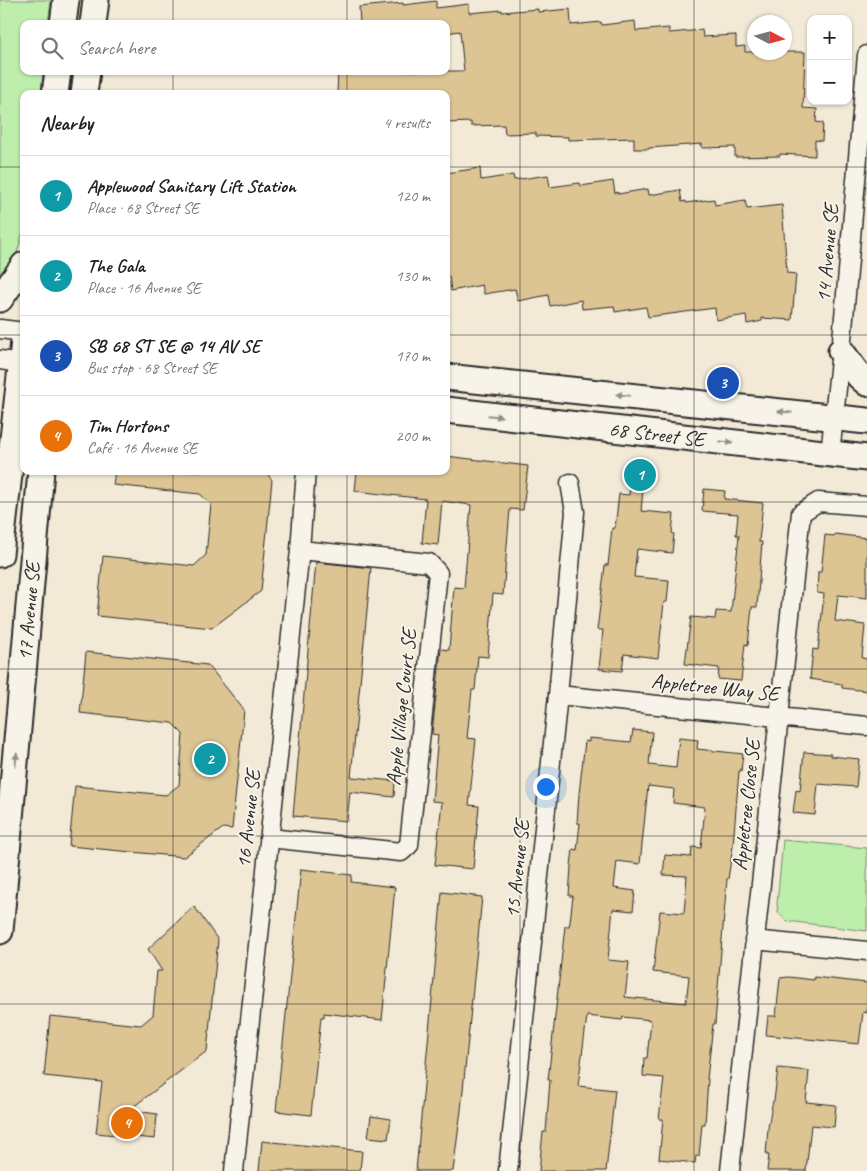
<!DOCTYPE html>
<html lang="en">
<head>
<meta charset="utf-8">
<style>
  body { margin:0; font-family:Caveat,sans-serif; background:#f2f2f2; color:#222 }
  .controls { position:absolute; right:15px; top:15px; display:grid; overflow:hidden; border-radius:10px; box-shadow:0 1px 4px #0004 }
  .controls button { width:45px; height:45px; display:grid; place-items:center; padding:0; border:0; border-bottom:1px solid #e0e0e0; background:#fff; color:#222; font:25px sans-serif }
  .compass { position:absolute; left:747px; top:15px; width:45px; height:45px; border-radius:50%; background:#fff; box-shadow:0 1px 4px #0004; rotate:96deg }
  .you { position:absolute; left:545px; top:786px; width:18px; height:18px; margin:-12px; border:4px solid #fff; border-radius:50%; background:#1a73e8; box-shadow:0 0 0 8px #1a73e833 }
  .badge { display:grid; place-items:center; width:32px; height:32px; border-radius:50%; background:#2b2b2b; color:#fff; font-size:16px; font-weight:700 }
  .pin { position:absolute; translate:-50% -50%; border:2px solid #fff; box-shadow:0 1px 5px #0006 }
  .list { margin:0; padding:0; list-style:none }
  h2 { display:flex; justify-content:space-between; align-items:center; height:65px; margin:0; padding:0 20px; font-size:21px }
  h2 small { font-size:16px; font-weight:400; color:#767676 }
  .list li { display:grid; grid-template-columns:32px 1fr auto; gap:15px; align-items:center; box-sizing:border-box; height:80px; padding:0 20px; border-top:1px solid #e0e0e0 }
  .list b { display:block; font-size:19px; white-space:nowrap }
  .list p { margin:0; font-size:16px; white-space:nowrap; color:#767676 }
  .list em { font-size:16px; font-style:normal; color:#767676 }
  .icon { flex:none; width:28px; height:28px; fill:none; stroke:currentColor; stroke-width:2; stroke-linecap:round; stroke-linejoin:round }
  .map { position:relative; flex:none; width:867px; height:1171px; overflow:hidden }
  .search { position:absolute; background:#fff; box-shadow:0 1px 4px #0004; left:20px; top:20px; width:430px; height:55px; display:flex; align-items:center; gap:12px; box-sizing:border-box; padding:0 18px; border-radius:10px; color:#767676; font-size:19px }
  .panel { position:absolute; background:#fff; box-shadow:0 1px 4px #0004; left:20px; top:90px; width:430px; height:385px; border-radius:10px }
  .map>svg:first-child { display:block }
  .green { fill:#beeeac; stroke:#748c6c }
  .building { fill:#ddc493; stroke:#2b2b2b; fill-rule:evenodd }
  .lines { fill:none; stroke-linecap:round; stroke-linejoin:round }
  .street-casing { stroke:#2b2b2b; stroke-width:21 }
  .secondary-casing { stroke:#2b2b2b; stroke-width:29 }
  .street { stroke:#f7f3e8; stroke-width:18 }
  .secondary { stroke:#f7f3e8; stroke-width:25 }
  .oneway { fill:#918f8a }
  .grid { fill:none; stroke:#2b2b2b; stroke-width:1; stroke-opacity:0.55 }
  .labels { text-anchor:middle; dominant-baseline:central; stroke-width:4; stroke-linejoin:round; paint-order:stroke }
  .street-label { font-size:21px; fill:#2b2b2b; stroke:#f7f3e8 }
</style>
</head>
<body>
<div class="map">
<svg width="867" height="1171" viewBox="0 0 867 1171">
  <rect width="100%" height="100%" fill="#f2ead7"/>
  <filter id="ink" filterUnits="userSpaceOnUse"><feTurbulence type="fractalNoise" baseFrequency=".02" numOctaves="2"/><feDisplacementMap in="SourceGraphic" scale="10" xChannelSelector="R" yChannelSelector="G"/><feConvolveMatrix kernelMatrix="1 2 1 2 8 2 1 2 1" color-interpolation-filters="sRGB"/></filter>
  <g filter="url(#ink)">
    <path class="green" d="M 0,0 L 51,0 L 48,24 L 24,24 L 24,71 L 43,71 L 41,94 L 24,94 L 24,228 L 13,267 L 0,283 Z
      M 783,840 L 867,848 L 867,931 L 787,921 L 778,913 L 777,904 Z"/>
    <path class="building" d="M 436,1 L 436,8 L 469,4 L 469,13 L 502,10 L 502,12 L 538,9 L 538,12 L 570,9 L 571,25 L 601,22 L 602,25 L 635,21 L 636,31 L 669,28 L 669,33 L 702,30 L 703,37 L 734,35 L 736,36 L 736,47 L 745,46 L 745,52 L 805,52 L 803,108 L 817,109 L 816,122 L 823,123 L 822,141 L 815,140 L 815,156 L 780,154 L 780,156 L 735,157 L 735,147 L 702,148 L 702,144 L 649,148 L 649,149 L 634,149 L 634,138 L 568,140 L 568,137 L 536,136 L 536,133 L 505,134 L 504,125 L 471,126 L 471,122 L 446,123 L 446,94 L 337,94 L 338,71 L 464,71 L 460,31 L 446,33 L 446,24 L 360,24 L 359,7 L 403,3 L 403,5 Z
      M 480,168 L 481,180 L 513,175 L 514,180 L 548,175 L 550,187 L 580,183 L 581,186 L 613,181 L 615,193 L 618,192 L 618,194 L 648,189 L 649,195 L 680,190 L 682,202 L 686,201 L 686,203 L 714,199 L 715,205 L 745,200 L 747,209 L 782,205 L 787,273 L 796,274 L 792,320 L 762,318 L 762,321 L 747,324 L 746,315 L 716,320 L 715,308 L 648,317 L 646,307 L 615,312 L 614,306 L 582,309 L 581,300 L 550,306 L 548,295 L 518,301 L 515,289 L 484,294 L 482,285 L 451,291 L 449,276 L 446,277 L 446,173 Z
      M 446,456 L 528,466 L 523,510 L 510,509 L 503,595 L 493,594 L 488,657 L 478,656 L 475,690 L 472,690 L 467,738 L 476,739 L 469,805 L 479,806 L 473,869 L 435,865 L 442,802 L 432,801 L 438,735 L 432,734 L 441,649 L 449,650 L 454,587 L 464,588 L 471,505 L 442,501 L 438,545 L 422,543 L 426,499 L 355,491 L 357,471 L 446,471 Z
      M 632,468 L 645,469 L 641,511 L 674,514 L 672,533 L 674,534 L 672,553 L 637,549 L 634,577 L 669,580 L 667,602 L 664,602 L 658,658 L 624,654 L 622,671 L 599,669 L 603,630 L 597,630 L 605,565 L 608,565 L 612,528 L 615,528 L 619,494 L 629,495 Z
      M 115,471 L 265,471 L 272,480 L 261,591 L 212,628 L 97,616 L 103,556 L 194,566 L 206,555 L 211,504 L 200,494 L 113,485 Z
      M 704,489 L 725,491 L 724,499 L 763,503 L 759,542 L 762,542 L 757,607 L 752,607 L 748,645 L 745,644 L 741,681 L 718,679 L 719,668 L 685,664 L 691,617 L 715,619 L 716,611 L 731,612 L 739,535 L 736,535 L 738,514 L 702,511 Z
      M 835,534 L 867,538 L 867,598 L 838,595 L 835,621 L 865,625 L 862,658 L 867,659 L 867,691 L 842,688 L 842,684 L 810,679 L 813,649 L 818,650 L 824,594 L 817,593 L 818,572 L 821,572 L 825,535 L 834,536 Z
      M 316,562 L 371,568 L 351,777 L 395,781 L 394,797 L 350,792 L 347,821 L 293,816 Z
      M 86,652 L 208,665 L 244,710 L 232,829 L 223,828 L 184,857 L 69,846 L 75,786 L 166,795 L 179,785 L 183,734 L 172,723 L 80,713 Z
      M 633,730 L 652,732 L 649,765 L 676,768 L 679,738 L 698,740 L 697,749 L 743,754 L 741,771 L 739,771 L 733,846 L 728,879 L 727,879 L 716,1011 L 715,1024 L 713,1024 L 707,1079 L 708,1079 L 705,1124 L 702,1124 L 699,1156 L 696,1156 L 695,1163 L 659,1159 L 663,1119 L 659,1119 L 664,1078 L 643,1076 L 644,1058 L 647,1058 L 651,1020 L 623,1017 L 622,1020 L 587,1016 L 578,1086 L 615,1090 L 606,1171 L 539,1171 L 543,1132 L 546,1132 L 550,1080 L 548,1080 L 565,926 L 569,926 L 570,922 L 573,896 L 569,896 L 571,866 L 573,849 L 577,850 L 580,823 L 577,823 L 579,794 L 585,741 L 589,742 L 589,738 L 631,742 ZM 648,786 L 674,789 L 673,803 L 705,807 L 701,848 L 692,847 L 691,857 L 665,855 L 663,875 L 687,876 L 684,913 L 660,911 L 653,972 L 689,976 L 686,1003 L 625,997 L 629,962 L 608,960 L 613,909 L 633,911 L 635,891 L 614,888 L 617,861 L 640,864 Z
      M 804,752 L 831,754 L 831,756 L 859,759 L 856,787 L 818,784 L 815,815 L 793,813 L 796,790 L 800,791 Z
      M 301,869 L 352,875 L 351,882 L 395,887 L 382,1020 L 324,1013 L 324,1017 L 321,1017 L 311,1115 L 276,1111 Z
      M 442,892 L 482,897 L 461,1110 L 453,1171 L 416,1171 Z
      M 194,906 L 218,940 L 207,1051 L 129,1110 L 157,1114 L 155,1139 L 96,1133 L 102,1082 L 44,1076 L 50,1016 L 141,1025 L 153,1015 L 157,971 L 162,971 L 148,949 Z
      M 789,977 L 814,980 L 814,977 L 867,983 L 867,1013 L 863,1012 L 859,1044 L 766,1035 L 768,1016 L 776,1016 L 780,978 Z
      M 778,1068 L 809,1071 L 806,1102 L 836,1105 L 834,1127 L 811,1125 L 806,1171 L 767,1171 L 769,1155 L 766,1155 L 768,1128 L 771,1110 L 773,1101 L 774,1101 Z
      M 371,1116 L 391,1119 L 388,1139 L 368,1137 Z
      M 262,1141 L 362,1151 L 360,1171 L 259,1171 Z"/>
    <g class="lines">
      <g class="street-casing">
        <path id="street" d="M 0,329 L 24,332
          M 0,360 L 21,363
          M 830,454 L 841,351 L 867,55
          M 558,695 L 867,726
          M 269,838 L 401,852 L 409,845 L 438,573 L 429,563 L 300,550
          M 754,940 L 867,951
          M 234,1171 L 300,550 L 306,471
          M 508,1171 L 558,695 L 575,512 L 570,483
          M 730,1171 L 801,513 L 818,502 L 867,506"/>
      </g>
      <g class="secondary-casing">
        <g id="secondary">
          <path d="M 63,24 L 66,0"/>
          <path d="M 93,24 L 96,0"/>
          <path d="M 55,94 L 58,71"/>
          <path d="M 84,94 L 87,71"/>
          <path d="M 0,299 L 24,265"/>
          <path d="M 841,351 L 859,376 L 867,383"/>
          <path d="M 446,377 L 867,421"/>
          <path id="s1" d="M 446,410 L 867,458"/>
          <path d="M 0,554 L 24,341"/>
          <path id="s2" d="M 0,931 L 41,471"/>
        </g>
      </g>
      <use href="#street" class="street"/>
      <use href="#secondary" class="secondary"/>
    </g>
    <defs><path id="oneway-solid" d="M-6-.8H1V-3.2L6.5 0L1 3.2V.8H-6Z" transform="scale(1.25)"/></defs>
    <g class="oneway">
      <use href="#oneway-solid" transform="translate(623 395) rotate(-174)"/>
      <use href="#oneway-solid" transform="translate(785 412) rotate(-174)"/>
      <use href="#oneway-solid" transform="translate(495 416) rotate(6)"/>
      <use href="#oneway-solid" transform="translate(726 442) rotate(6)"/>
      <use href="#oneway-solid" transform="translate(16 760) rotate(-85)"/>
    </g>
  </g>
  <path class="grid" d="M 173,0 L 173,24M 347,0 L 347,24M 520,0 L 520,1171M 694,0 L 694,1171M 173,71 L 173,94M 347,71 L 347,94M 0,167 L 24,167M 446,167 L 867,167M 0,335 L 24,335M 446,335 L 867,335M 173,471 L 173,1171M 347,471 L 347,1171M 0,502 L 867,502M 0,669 L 867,669M 0,836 L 867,836M 0,1004 L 867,1004"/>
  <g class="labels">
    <g class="street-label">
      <text transform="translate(827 253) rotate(-85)">14 Avenue SE</text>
      <text stroke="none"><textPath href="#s1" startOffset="212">68 Street SE</textPath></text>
      <text stroke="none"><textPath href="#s2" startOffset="321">17 Avenue SE</textPath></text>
      <text transform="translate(715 687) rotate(6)">Appletree Way SE</text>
      <text transform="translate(401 707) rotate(-84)">Apple Village Court SE</text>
      <text transform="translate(746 805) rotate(-84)">Appletree Close SE</text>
      <text transform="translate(248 819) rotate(-84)">16 Avenue SE</text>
      <text transform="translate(517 869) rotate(-84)">15 Avenue SE</text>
    </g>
  </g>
</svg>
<div class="controls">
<button>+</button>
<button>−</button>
</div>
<svg class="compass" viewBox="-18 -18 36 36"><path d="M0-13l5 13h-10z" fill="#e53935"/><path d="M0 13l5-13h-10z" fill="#767676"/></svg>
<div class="you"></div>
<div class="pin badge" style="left:640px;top:475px;background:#0f9aa8">1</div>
<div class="pin badge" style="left:210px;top:759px;background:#0f9aa8">2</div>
<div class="pin badge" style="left:723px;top:383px;background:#1a4fb4">3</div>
<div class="pin badge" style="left:127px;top:1123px;background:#e8710a">4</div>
<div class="search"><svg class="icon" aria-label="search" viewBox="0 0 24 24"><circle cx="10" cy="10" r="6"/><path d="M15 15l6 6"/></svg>Search here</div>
<section class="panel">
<h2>Nearby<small>4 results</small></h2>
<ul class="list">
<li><span class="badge" style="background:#0f9aa8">1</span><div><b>Applewood Sanitary Lift Station</b><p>Place · 68 Street SE</p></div><em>120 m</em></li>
<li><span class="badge" style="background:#0f9aa8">2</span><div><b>The Gala</b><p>Place · 16 Avenue SE</p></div><em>130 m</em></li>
<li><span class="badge" style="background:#1a4fb4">3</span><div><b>SB 68 ST SE @ 14 AV SE</b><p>Bus stop · 68 Street SE</p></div><em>170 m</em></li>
<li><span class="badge" style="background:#e8710a">4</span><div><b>Tim Hortons</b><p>Café · 16 Avenue SE</p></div><em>200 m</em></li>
</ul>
</section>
</div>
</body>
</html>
